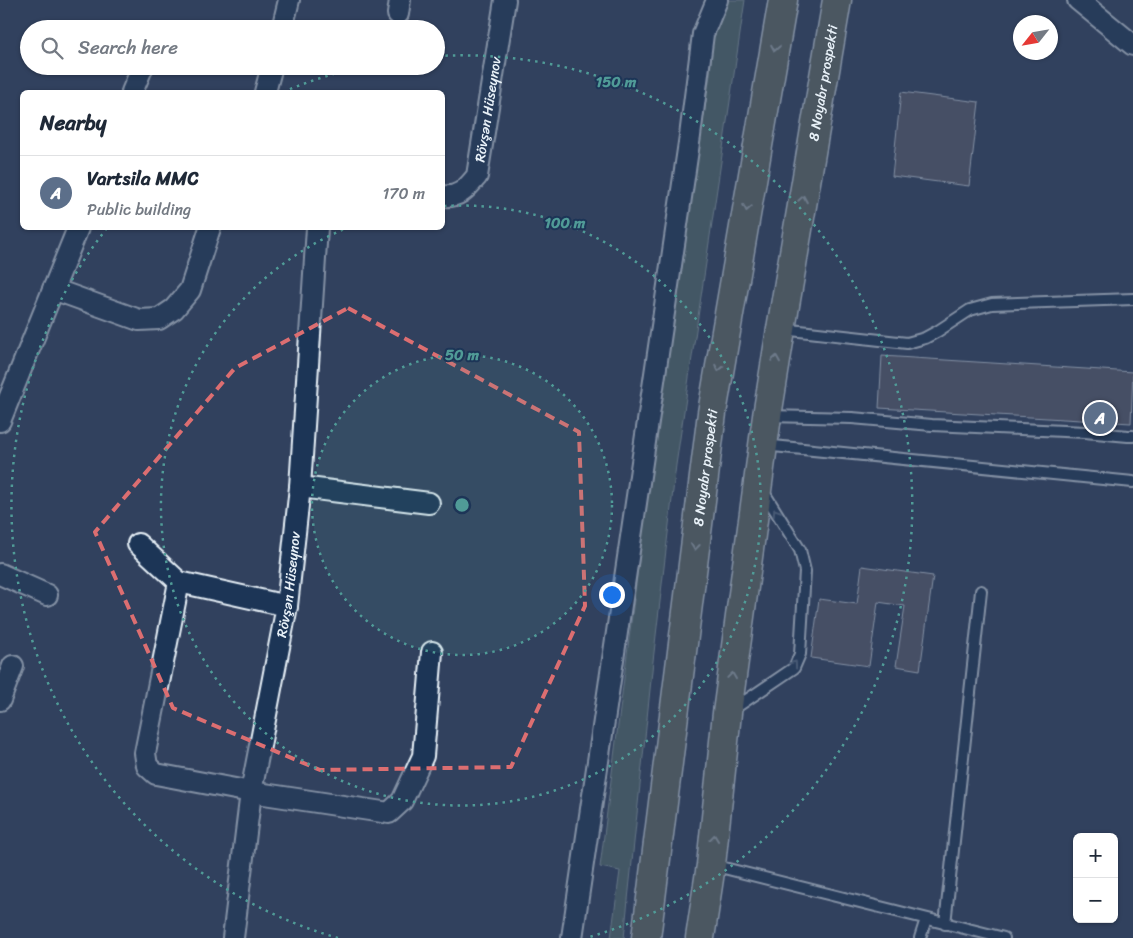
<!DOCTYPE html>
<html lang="en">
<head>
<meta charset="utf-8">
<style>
  body { margin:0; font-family:Sriracha,sans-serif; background:#f6f6f7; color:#1f2937 }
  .controls { position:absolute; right:15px; bottom:15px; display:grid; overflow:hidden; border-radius:8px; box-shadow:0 1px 4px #0004 }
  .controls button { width:45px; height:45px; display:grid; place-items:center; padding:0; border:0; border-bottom:1px solid #e0e1e3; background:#fff; color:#1f2937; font:25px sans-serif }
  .compass { position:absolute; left:1013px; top:15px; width:45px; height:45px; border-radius:50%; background:#fff; box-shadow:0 1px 4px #0004; rotate:239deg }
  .you { position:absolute; left:611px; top:594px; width:18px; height:18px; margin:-12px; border:4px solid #fff; border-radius:50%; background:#1a73e8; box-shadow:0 0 0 8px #1a73e833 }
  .badge { display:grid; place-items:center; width:32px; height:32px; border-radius:50%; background:#845c67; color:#fff; font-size:16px; font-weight:700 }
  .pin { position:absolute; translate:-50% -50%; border:2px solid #fff; box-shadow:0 1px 5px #0006 }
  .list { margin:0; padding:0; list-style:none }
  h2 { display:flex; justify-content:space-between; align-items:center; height:65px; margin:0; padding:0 20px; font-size:21px }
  h2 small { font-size:16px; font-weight:400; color:#747a83 }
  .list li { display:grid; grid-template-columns:32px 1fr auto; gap:15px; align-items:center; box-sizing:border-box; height:75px; padding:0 20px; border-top:1px solid #e0e1e3 }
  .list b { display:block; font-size:19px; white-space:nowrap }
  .list p { margin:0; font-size:16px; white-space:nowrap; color:#747a83 }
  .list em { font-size:16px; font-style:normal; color:#747a83 }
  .icon { flex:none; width:28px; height:28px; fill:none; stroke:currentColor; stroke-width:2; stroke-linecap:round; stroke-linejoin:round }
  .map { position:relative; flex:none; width:1133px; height:938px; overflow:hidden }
  .search { position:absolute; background:#fff; box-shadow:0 1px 4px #0004; left:20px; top:20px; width:425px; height:55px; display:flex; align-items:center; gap:12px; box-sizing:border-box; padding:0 18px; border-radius:28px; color:#747a83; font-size:19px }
  .panel { position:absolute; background:#fff; box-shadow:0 1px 4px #0004; left:20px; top:90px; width:425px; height:140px; border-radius:8px }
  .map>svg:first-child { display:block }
  .green { fill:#5a726e; stroke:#a1b2b3 }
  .building { fill:#615e6d; stroke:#e8f1f8 }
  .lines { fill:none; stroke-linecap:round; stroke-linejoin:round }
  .lane-casing { stroke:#e8f1f8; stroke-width:14 }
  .street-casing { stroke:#e8f1f8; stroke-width:24 }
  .highway-casing { stroke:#e8f1f8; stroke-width:31 }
  .lane { stroke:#1d3557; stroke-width:10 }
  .street { stroke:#1d3557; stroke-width:20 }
  .highway { stroke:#6a7165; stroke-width:28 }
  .oneway { stroke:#b6bebd }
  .oneway2 { stroke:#64778f }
  .marked { fill:none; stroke:#dc6e71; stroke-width:4; stroke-dasharray:10 6; stroke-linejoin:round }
  .ring { fill:none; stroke:#509b97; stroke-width:2.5; stroke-dasharray:2.5 5 }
  .labels { text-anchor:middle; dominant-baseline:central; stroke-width:4; stroke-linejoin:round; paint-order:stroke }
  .street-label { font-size:14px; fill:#e8f1f8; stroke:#1d3557 }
  .centre { fill:#509b97; stroke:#1d3557; stroke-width:2.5 }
  .ring-label { font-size:15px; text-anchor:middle; font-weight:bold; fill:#509b97; stroke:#1d3557; stroke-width:4; stroke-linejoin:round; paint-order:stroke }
</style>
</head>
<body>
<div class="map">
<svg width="1133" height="938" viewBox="0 0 1133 938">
  <rect width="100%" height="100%" fill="#31415e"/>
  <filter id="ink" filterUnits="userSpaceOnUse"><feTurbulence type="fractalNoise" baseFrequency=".02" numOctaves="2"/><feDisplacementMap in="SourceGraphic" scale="10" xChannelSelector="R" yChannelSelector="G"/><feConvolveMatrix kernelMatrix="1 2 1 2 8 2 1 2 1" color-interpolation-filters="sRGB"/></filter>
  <g filter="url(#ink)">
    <path class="green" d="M 726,0 L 745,0 L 676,465 L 653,661 L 624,938 L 611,938 L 620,871 L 600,867 L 651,466 L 710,75 L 713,34 Z"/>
    <path class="building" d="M 901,92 L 979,102 L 969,186 L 892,176 Z
      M 882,356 L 1133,372 L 1131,423 L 879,408 Z
      M 862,566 L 933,576 L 920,670 L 896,666 L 905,606 L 878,602 L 869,666 L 811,658 L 819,599 L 857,604 Z"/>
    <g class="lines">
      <g class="lane-casing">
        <path id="lane" d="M 782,329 L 907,343 L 925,338 L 938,331 L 970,310 L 992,304 L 1133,299
          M 768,416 L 852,418 L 932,425 L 1085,432 L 1128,436 L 1133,436
          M 763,445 L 1133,482
          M 732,710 L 794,668 L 800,654 L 805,571 L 800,550 L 763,491
          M 712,865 L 1004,938
          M 945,924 L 981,591
          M 920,938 L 926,919"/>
      </g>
      <g class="street-casing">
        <g id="street">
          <path d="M 1078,0 L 1133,45"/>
          <path d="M 398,14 L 400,0"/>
          <path d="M 282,29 L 289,0"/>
          <path d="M 132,92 L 143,66"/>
          <path d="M 265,92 L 272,66"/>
          <path id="s1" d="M 442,196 C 460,198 467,188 477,176 L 505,0"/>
          <path d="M 53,289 L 139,320 L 159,319 L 174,309 L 190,290 L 210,228"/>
          <path d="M 0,421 L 78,228"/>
          <path d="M 300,487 L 429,503"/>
          <path d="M 138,544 L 179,582 L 287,606"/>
          <path d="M 0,574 L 47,595"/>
          <path d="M 179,582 L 145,753 L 147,766 L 156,774 L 251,792 L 389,813 L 402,801 L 423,756 L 432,652"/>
          <path d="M 0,700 L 13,666"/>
          <path id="s2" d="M 233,938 L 251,792 L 287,606 L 300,487 L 317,228"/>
          <path d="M 572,938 L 690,136 L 703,34 L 717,0"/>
        </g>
      </g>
      <g class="highway-casing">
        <g id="highway">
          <path id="s3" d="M 646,938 L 712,413 L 783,0"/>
          <path id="s4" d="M 700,938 L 711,865 L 727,713 L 767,416 L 781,329 L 837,0"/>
        </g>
      </g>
      <use href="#lane" class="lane"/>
      <use href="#street" class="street"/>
      <use href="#highway" class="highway"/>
    </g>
    <defs><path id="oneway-chevron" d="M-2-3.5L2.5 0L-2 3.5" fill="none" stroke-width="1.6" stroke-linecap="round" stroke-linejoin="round" transform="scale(1.25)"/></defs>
    <g class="oneway">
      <use href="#oneway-chevron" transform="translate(775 48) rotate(100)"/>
      <use href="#oneway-chevron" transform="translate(803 199) rotate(-80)"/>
      <use href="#oneway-chevron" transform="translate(747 208) rotate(100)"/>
      <use href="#oneway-chevron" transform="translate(776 359) rotate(-81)"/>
      <use href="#oneway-chevron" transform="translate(719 368) rotate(100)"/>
      <use href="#oneway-chevron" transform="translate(695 547) rotate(97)"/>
      <use href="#oneway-chevron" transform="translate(732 676) rotate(-82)"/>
      <use href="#oneway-chevron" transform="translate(714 838) rotate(-84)"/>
    </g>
    <g class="oneway2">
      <use href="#oneway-chevron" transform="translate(776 512) rotate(-123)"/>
      <use href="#oneway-chevron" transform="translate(794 664) rotate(-55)"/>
    </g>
  </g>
  <path d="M0 0H1133V938H0ZM 348,308 L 579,432 L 585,606 L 511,767 L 320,770 L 173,708 L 95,532 L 235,368 Z" fill="#31415e" fill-opacity=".55" fill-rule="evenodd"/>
  <path class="marked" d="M 348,308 L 579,432 L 585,606 L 511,767 L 320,770 L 173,708 L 95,532 L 235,368 Z"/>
  <circle cx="462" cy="505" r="150" fill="#509b97" fill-opacity=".12"/>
  <g class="ring">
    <circle cx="462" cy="505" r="150"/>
    <path d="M444 206A300 300 0 1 1 347 228"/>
    <path d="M338 938A450 450 0 0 1 107 228M283 92A450 450 0 0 1 361 67M438 56A450 450 0 0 1 586 938"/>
  </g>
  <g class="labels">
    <g class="street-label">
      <text stroke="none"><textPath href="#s4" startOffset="864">8 Noyabr prospekti</textPath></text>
      <text stroke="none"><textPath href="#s1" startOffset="110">Rövşən Hüseynov</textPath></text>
      <text stroke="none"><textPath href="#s3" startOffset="474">8 Noyabr prospekti</textPath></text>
      <text stroke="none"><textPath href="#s2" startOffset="358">Rövşən Hüseynov</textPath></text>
    </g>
  </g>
  <circle cx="462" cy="505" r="8" class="centre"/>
  <g class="ring-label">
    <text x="616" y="87">150 m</text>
    <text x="565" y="228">100 m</text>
    <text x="462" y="360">50 m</text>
  </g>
</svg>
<div class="controls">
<button>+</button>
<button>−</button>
</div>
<svg class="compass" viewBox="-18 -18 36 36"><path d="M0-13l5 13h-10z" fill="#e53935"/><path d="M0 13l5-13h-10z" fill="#747a83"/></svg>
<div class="you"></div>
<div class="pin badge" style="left:1100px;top:418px;background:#5c6f8a">A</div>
<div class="search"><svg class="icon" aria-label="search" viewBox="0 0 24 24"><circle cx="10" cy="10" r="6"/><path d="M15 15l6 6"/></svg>Search here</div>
<section class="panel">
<h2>Nearby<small></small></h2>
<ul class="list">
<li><span class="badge" style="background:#5c6f8a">A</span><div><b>Vartsila MMC</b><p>Public building</p></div><em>170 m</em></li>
</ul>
</section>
</div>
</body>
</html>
